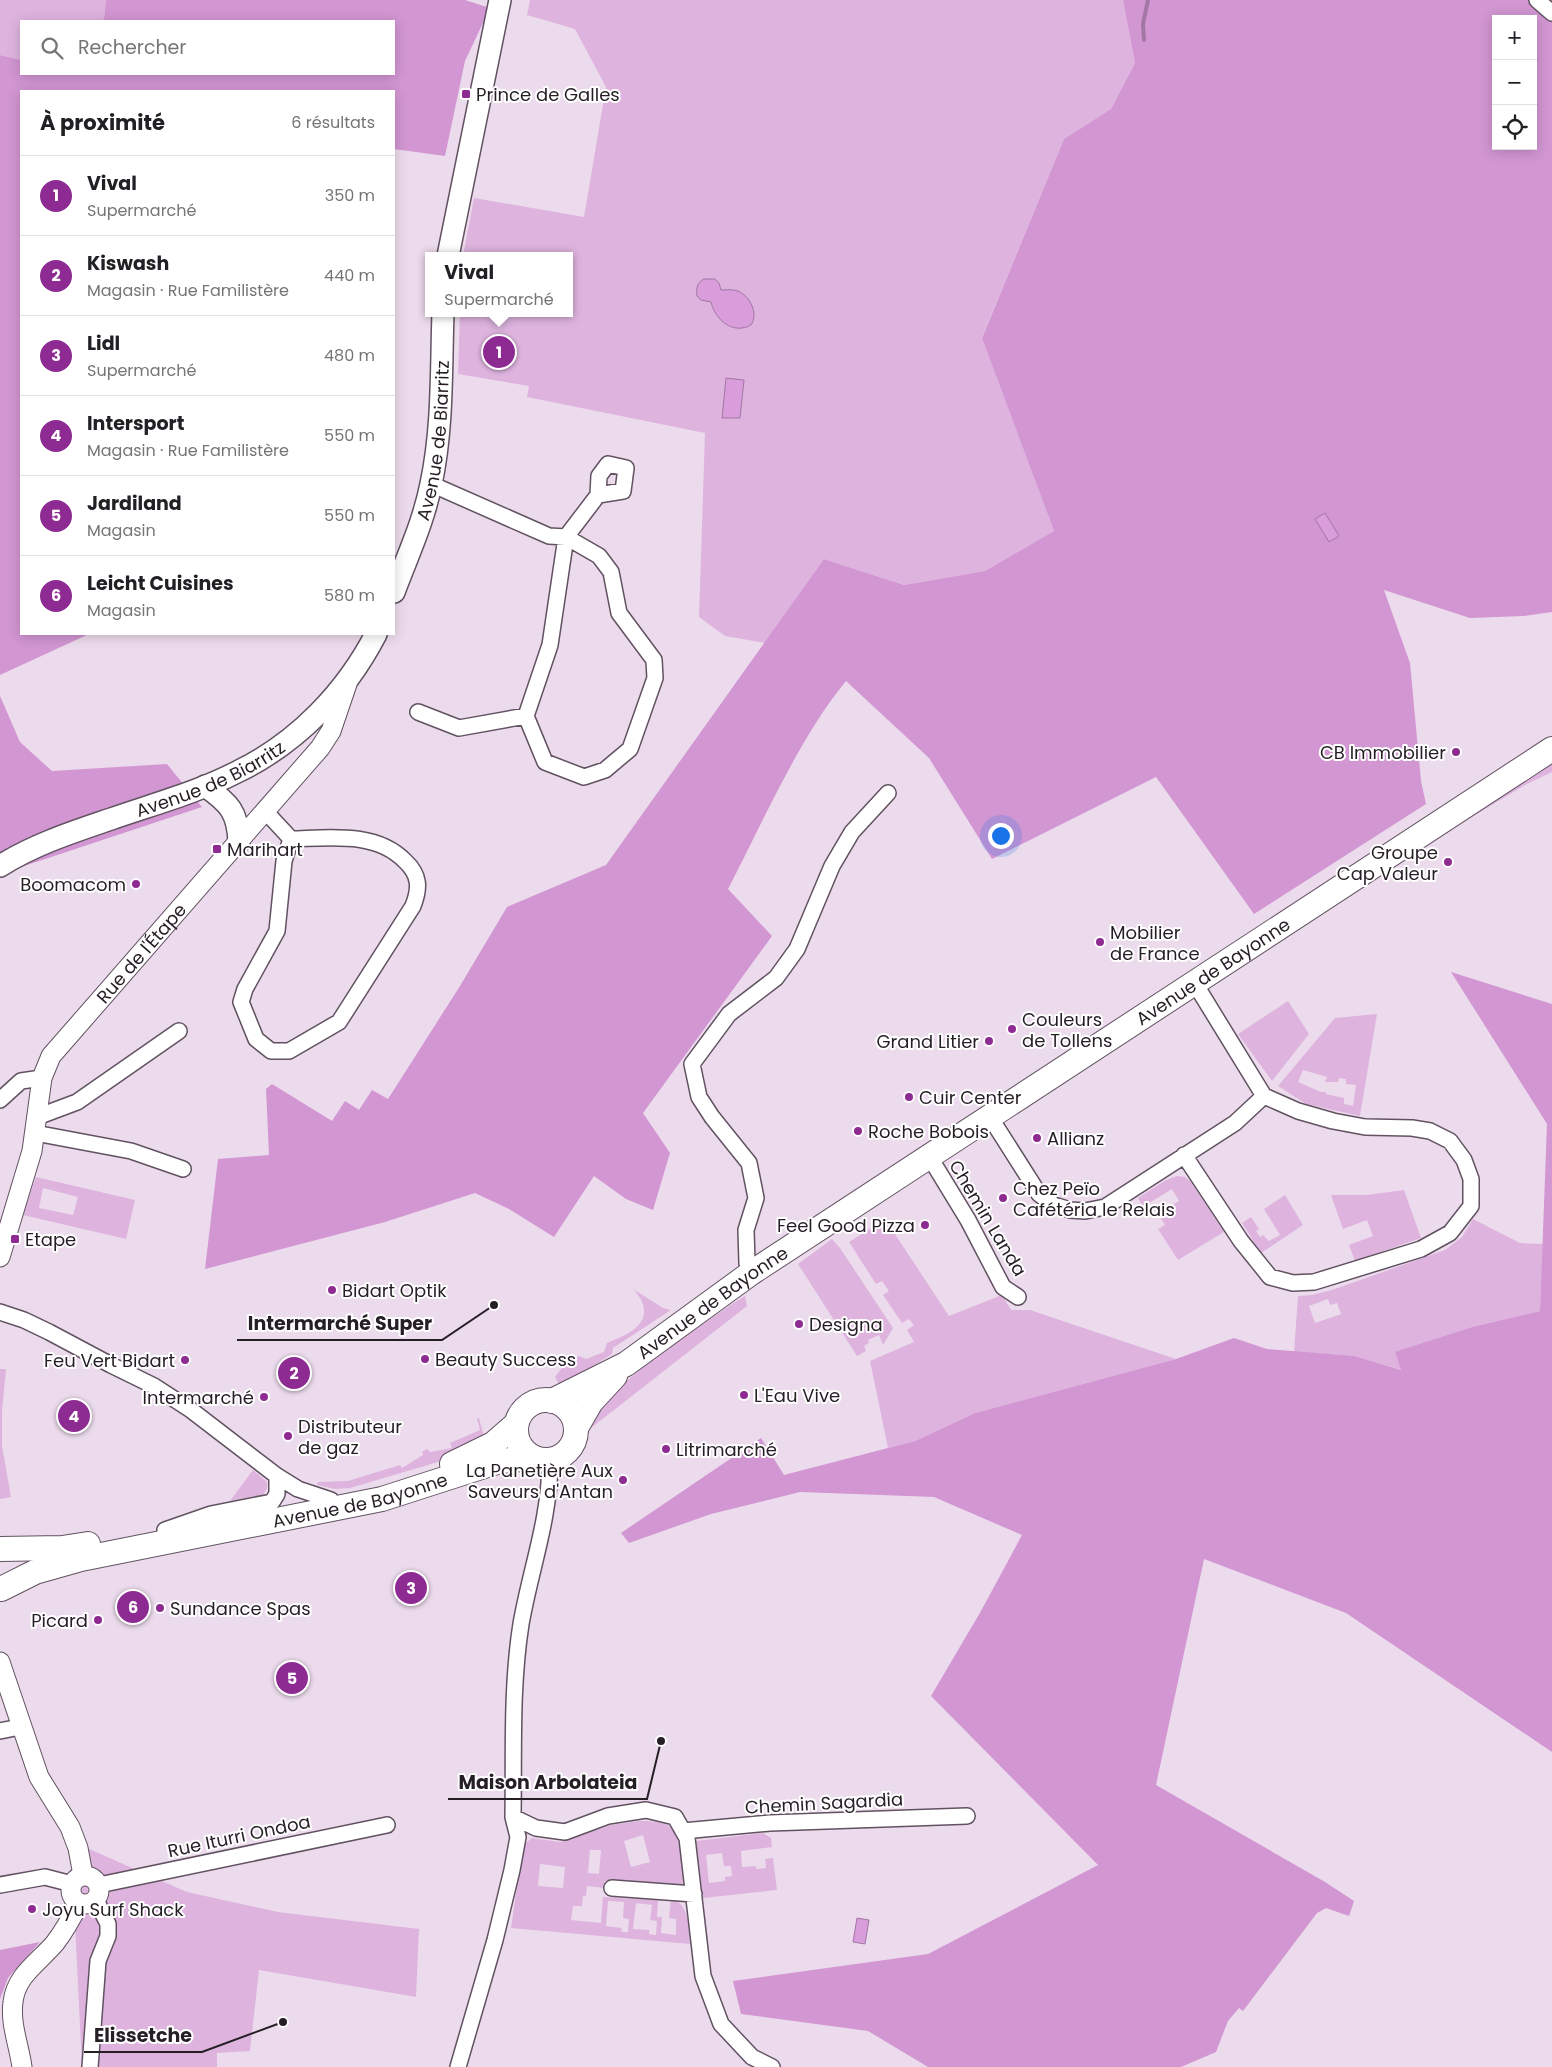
<!DOCTYPE html>
<html lang="fr">
<head>
<meta charset="utf-8">
<style>
  body { margin:0; font-family:Poppins,sans-serif; background:#f6f6f6; color:#202124 }
  .controls { position:absolute; right:15px; top:15px; display:grid; overflow:hidden; border-radius:0px; box-shadow:0 2px 12px #0003 }
  .controls button { width:45px; height:45px; display:grid; place-items:center; padding:0; border:0; border-bottom:1px solid #e0e0e0; background:#fff; color:#202124; font:25px sans-serif }
  .you { position:absolute; left:1000px; top:835px; width:18px; height:18px; margin:-12px; border:4px solid #fff; border-radius:50%; background:#1a73e8; box-shadow:0 0 0 8px #1a73e833 }
  .badge { display:grid; place-items:center; width:32px; height:32px; border-radius:50%; background:#8e2b93; color:#fff; font-size:16px; font-weight:700 }
  .pin { position:absolute; translate:-50% -50%; border:2px solid #fff; box-shadow:0 1px 5px #0006 }
  .popup { position:absolute; left:425px; top:252px; width:148px; height:65px; box-sizing:border-box; display:grid; place-content:center; border-radius:0px; background:#fff; filter:drop-shadow(0 1px 4px #0005); font-size:16px; white-space:nowrap; color:#757577 }
  .popup b { font-size:19px; color:#202124 }
  .popup::after { content:''; position:absolute; left:50%; top:100%; margin-left:-10px; border:10px solid transparent; border-top-color:#fff }
  .list { margin:0; padding:0; list-style:none }
  h2 { display:flex; justify-content:space-between; align-items:center; height:65px; margin:0; padding:0 20px; font-size:21px }
  h2 small { font-size:16px; font-weight:400; color:#757577 }
  .list li { display:grid; grid-template-columns:32px 1fr auto; gap:15px; align-items:center; box-sizing:border-box; height:80px; padding:0 20px; border-top:1px solid #e0e0e0 }
  .list b { display:block; font-size:19px; white-space:nowrap }
  .list p { margin:0; font-size:16px; white-space:nowrap; color:#757577 }
  .list em { font-size:16px; font-style:normal; color:#757577 }
  .icon { flex:none; width:28px; height:28px; fill:none; stroke:currentColor; stroke-width:2; stroke-linecap:round; stroke-linejoin:round }
  .map { position:relative; flex:none; width:1552px; height:2067px; overflow:hidden }
  .search { position:absolute; background:#fff; box-shadow:0 2px 12px #0003; left:20px; top:20px; width:375px; height:55px; display:flex; align-items:center; gap:12px; box-sizing:border-box; padding:0 18px; border-radius:0px; color:#757577; font-size:19px }
  .panel { position:absolute; background:#fff; box-shadow:0 2px 12px #0003; left:20px; top:90px; width:375px; height:545px; border-radius:0px }
  .map>svg:first-child { display:block }
  .green { fill:#deb4df; fill-rule:evenodd }
  .forest { fill:#d296d3; fill-rule:evenodd }
  .water { fill:#d89dda; stroke:#a277a4 }
  .lines { fill:none; stroke-linecap:round; stroke-linejoin:round }
  .stream { stroke:#a277a4; stroke-width:4 }
  .minor-casing { stroke:#615261; stroke-width:18 }
  .tertiary-casing { stroke:#615261; stroke-width:21 }
  .secondary-casing { stroke:#615261; stroke-width:24 }
  .primary-casing { stroke:#615261; stroke-width:26 }
  .minor { stroke:#fff; stroke-width:15 }
  .tertiary { stroke:#fff; stroke-width:19 }
  .secondary { stroke:#fff; stroke-width:21 }
  .primary { stroke:#fff; stroke-width:24 }
  .poi-dot { fill:#8e2b93; stroke:#fff; stroke-width:2 }
  .labels { text-anchor:middle; dominant-baseline:central; stroke-width:4; stroke-linejoin:round; paint-order:stroke }
  .poi-label { font-size:18px; fill:#251e25; stroke:#fff; text-anchor:start }
  .street-label { font-size:18px; fill:#251e25; stroke:#fff }
  .leader { fill:none; stroke:#251e25; stroke-width:2 }
  .callout-dot { fill:#251e25; stroke:#fff; stroke-width:2 }
  .callout-label { font-size:19px; text-anchor:middle; font-weight:bold; fill:#251e25; stroke:#fff; stroke-width:4; stroke-linejoin:round; paint-order:stroke }
</style>
</head>
<body>
<div class="map">
<svg width="1552" height="2067" viewBox="0 0 1552 2067">
  <rect width="100%" height="100%" fill="#ecdbec"/>
  <path class="green" d="M 0,0 L 106,0 L 104,20 L 101,21 L 21,21 L 21,60 L 0,55 Z
    M 530,0 L 1123,0 L 1135,63 L 1111,109 L 1064,139 L 982,337 L 1054,531 L 985,571 L 904,585 L 824,559 L 765,643 L 725,636 L 699,617 L 705,433 L 527,397 L 529,386 L 458,374 L 460,313 L 569,313 L 569,256 L 463,256 L 474,198 L 584,217 L 606,87 L 575,29 L 527,15 Z
    M 1552,760 L 1552,772 L 1527,784 L 1410,854 Z
    M 1288,1001 L 1309,1034 L 1272,1081 L 1238,1034 Z
    M 1377,1014 L 1360,1116 L 1306,1104 L 1278,1086 L 1335,1018 ZM 1303,1070 L 1327,1077 L 1325,1082 L 1338,1082 L 1339,1078 L 1346,1079 L 1346,1084 L 1356,1085 L 1353,1106 L 1344,1104 L 1344,1098 L 1326,1094 L 1326,1092 L 1321,1092 L 1298,1082 Z
    M 1177,1176 L 1185,1177 L 1190,1181 L 1224,1232 L 1178,1260 L 1158,1229 L 1165,1225 L 1158,1214 L 1179,1201 L 1172,1189 L 1143,1207 L 1138,1198 L 1166,1180 Z
    M 36,1177 L 135,1200 L 126,1239 L 23,1215 ZM 43,1188 L 78,1197 L 73,1215 L 39,1208 Z
    M 1404,1190 L 1421,1238 L 1355,1261 L 1349,1245 L 1373,1236 L 1367,1220 L 1343,1229 L 1331,1195 L 1367,1195 Z
    M 1285,1195 L 1303,1225 L 1261,1253 L 1242,1223 L 1251,1217 L 1259,1229 L 1256,1231 L 1260,1237 L 1263,1235 L 1269,1241 L 1280,1235 L 1264,1209 Z
    M 885,1219 L 949,1316 L 1002,1295 L 1011,1310 L 1030,1310 L 1176,1359 L 975,1413 L 915,1441 L 888,1448 L 870,1361 L 914,1342 L 907,1330 L 914,1325 L 909,1319 L 902,1323 L 883,1295 L 889,1291 L 882,1281 L 876,1284 L 849,1242 Z
    M 1473,1219 L 1520,1243 L 1543,1244 L 1540,1311 L 1472,1327 L 1395,1353 L 1402,1370 L 1355,1356 L 1294,1352 L 1298,1296 L 1312,1295 L 1332,1290 L 1445,1250 L 1462,1237 ZM 1328,1299 L 1330,1305 L 1337,1303 L 1341,1314 L 1315,1323 L 1309,1306 Z
    M 832,1239 L 840,1248 L 893,1328 L 883,1345 L 879,1335 L 868,1340 L 869,1343 L 864,1346 L 866,1351 L 857,1356 L 798,1264 Z
    M 633,1289 L 663,1308 L 671,1310 L 613,1348 L 612,1354 L 563,1385 L 559,1384 L 555,1377 L 561,1369 L 566,1366 L 565,1364 L 579,1356 L 586,1359 L 604,1352 L 607,1343 C 624,1336 652,1326 642,1302 C 640,1297 636,1292 633,1289 Z
    M 745,1296 L 747,1306 L 591,1428 C 597,1391 700,1327 732,1304 Z
    M 0,1369 L 6,1369 L 2,1412 L 2,1446 L 11,1497 L 0,1499 Z
    M 477,1418 L 479,1418 L 485,1440 L 438,1462 L 350,1488 L 335,1489 L 317,1485 L 318,1482 L 348,1481 L 400,1465 L 402,1468 L 423,1455 L 422,1452 L 427,1449 L 430,1452 L 452,1448 L 450,1443 L 480,1430 Z
    M 253,1470 L 267,1482 L 267,1488 L 263,1495 L 230,1501 Z
    M 638,1821 C 648,1821 661,1821 669,1826 C 682,1835 682,1871 683,1886 L 605,1881 L 604,1888 L 587,1886 L 586,1896 L 583,1896 L 582,1906 L 573,1906 L 571,1920 L 601,1923 L 603,1897 L 658,1900 L 657,1917 L 662,1917 L 661,1933 L 676,1935 L 676,1919 L 669,1918 L 671,1899 C 690,1903 688,1928 690,1944 L 511,1928 L 523,1845 L 532,1838 L 560,1842 L 612,1825 ZM 643,1835 L 650,1862 L 631,1867 L 624,1841 ZM 590,1850 L 601,1850 L 599,1874 L 588,1873 ZM 540,1864 L 565,1867 L 563,1888 L 538,1886 ZM 608,1901 L 624,1902 L 623,1918 L 629,1919 L 628,1932 L 621,1932 L 622,1928 L 606,1926 ZM 636,1903 L 652,1905 L 650,1920 L 657,1921 L 656,1935 L 649,1934 L 649,1930 L 633,1929 Z
    M 763,1833 L 771,1838 L 772,1847 L 741,1851 L 742,1867 L 756,1866 L 756,1869 L 766,1868 L 765,1859 L 773,1858 L 777,1890 L 703,1898 L 696,1841 ZM 722,1853 L 724,1866 L 731,1866 L 732,1876 L 725,1877 L 725,1881 L 709,1883 L 706,1855 Z
    M 71,1841 L 187,1892 L 278,1912 L 419,1929 L 416,1997 L 259,1970 L 250,2051 L 217,2053 L 217,2067 L 82,2067 Z"/>
  <path class="forest" d="M 106,0 L 465,0 L 490,8 L 465,61 L 445,156 L 394,149 L 394,91 L 21,91 L 21,634 L 89,634 L 0,675 L 0,55 L 21,60 L 21,74 L 394,74 L 394,21 L 101,21 L 104,19 Z
    M 1123,0 L 1552,0 L 1552,612 L 1524,616 L 1470,618 L 1384,590 L 1410,663 L 1421,781 L 1426,804 L 1254,914 L 1156,777 L 992,859 L 929,758 L 846,681 C 799,738 763,822 728,889 L 772,936 L 643,1113 L 670,1153 L 653,1210 L 626,1199 L 594,1176 L 554,1237 L 509,1209 L 475,1193 L 385,1222 L 205,1269 L 218,1159 L 269,1155 L 266,1089 L 272,1084 L 332,1121 L 345,1101 L 359,1110 L 372,1090 L 388,1099 L 460,986 L 507,907 L 606,865 L 824,559 L 904,585 L 985,571 L 1054,531 L 982,338 L 1064,139 L 1111,109 L 1135,63 ZM 1496,19 L 1533,19 L 1533,146 L 1496,146 Z
    M 0,696 L 20,742 L 52,771 L 167,764 L 202,807 L 12,870 L 0,878 Z
    M 1451,972 L 1552,1004 L 1552,1752 L 1346,1613 L 1204,1559 L 1156,1785 L 1325,1882 L 1354,1901 L 1349,1916 L 1326,1908 L 1317,1913 L 1243,2011 L 1239,2008 L 1228,2021 L 1216,2052 L 1181,2067 L 928,2067 L 868,2031 L 741,2014 L 733,1981 L 928,1954 L 1098,1865 L 931,1696 L 981,1611 L 1022,1535 L 934,1497 L 800,1492 L 711,1514 L 629,1543 L 621,1533 L 761,1438 L 784,1475 L 915,1441 L 975,1413 L 1176,1359 L 1234,1338 L 1267,1349 L 1355,1356 L 1401,1370 L 1395,1352 L 1472,1327 L 1540,1311 L 1547,1124 Z
    M 40,1942 L 8,1978 L 0,1999 L 0,1950 Z"/>
  <path class="water" d="M 704,279 L 715,279 L 719,283 L 721,290 C 726,290 732,289 738,291 C 750,296 759,314 751,325 C 733,335 715,320 711,302 L 701,300 L 697,296 C 696,289 697,282 704,279 Z
    M 726,378 L 744,380 L 740,418 L 722,418 Z
    M 1325,513 L 1339,536 L 1329,542 L 1315,519 Z
    M 857,1918 L 869,1920 L 865,1944 L 853,1942 Z"/>
  <g class="lines">
    <path class="stream" d="M 1144,40 L 1143,24 L 1148,0"/>
    <g class="minor-casing">
      <path id="minor" d="M 1537,0 L 1552,13
        M 431,484 L 549,536 L 566,537 L 598,495 L 623,491 L 626,468 L 608,464 L 599,476 L 598,495
        M 418,712 L 459,728 L 526,716 L 550,645 L 566,537 L 599,556 L 611,572 L 619,613 L 654,660 L 655,678 L 630,749 L 605,770 L 584,777 L 545,762 L 526,716
        M 266,812 L 291,839 L 284,861 L 277,931 L 245,989 L 241,1002 L 256,1039 L 271,1051 L 289,1051 L 339,1022 L 413,906 C 420,888 420,875 405,861 C 376,831 329,838 291,839
        M 0,1100 L 21,1081 L 42,1078
        M 37,1117 L 77,1102 L 179,1031
        M 990,1117 L 1039,1194 L 1054,1205 L 1070,1210 L 1085,1211 L 1105,1207 L 1235,1123 L 1264,1096 L 1194,982
        M 35,1133 L 131,1151 L 183,1169
        M 1184,1155 L 1241,1241 L 1270,1277 L 1293,1283 L 1314,1282 L 1421,1249 L 1450,1233 L 1471,1206 L 1471,1179 L 1464,1160 L 1450,1141 L 1430,1131 L 1412,1128 L 1365,1127 L 1333,1121 L 1298,1111 L 1264,1096
        M 929,1156 L 968,1220 L 1003,1287 L 1018,1297
        M 751,1273 L 747,1263 L 746,1230 L 756,1198 L 749,1163 L 712,1117 L 699,1097 L 692,1064 L 729,1014 L 776,978 L 797,949 L 832,866 L 852,832 L 888,793
        M 0,1312 L 24,1320 L 49,1332 L 111,1365 L 154,1386 L 191,1410 L 277,1476 L 298,1489 L 331,1500
        M 165,1530 L 211,1514 L 272,1502 L 277,1494 L 277,1476
        M 0,1731 L 20,1727
        M 513,1817 L 536,1828 L 565,1832 L 608,1816 L 646,1810 L 675,1817 L 687,1838 L 703,1976 L 721,2024 L 752,2057 L 772,2067
        M 683,1831 L 770,1823 L 967,1816
        M 0,1885 L 45,1877 L 72,1884
        M 99,1885 L 387,1825
        M 612,1888 L 694,1894
        M 90,2067 L 98,1961 L 108,1936 L 108,1924 L 96,1900
        M 458,2067 L 495,1940 L 512,1870 L 518,1837 L 513,1817 C 514,1753 511,1687 521,1624 C 531,1567 550,1519 550,1460"/>
    </g>
    <g class="tertiary-casing">
      <g id="tertiary">
        <path id="s1" d="M 0,1257 L 32,1151 L 42,1078 L 51,1056 L 320,748 L 331,731 L 347,684"/>
        <path d="M 0,1662 L 39,1777 L 70,1827 L 78,1848 L 83,1875"/>
        <circle cx="85" cy="1890" r="14"/>
        <path d="M 22,2067 C 19,2045 10,2024 13,2002 C 16,1975 39,1962 55,1943 C 65,1930 72,1917 79,1903"/>
      </g>
    </g>
    <g class="secondary-casing">
      <g id="secondary">
        <path d="M 448,256 L 500,0"/>
        <path id="s2" d="M 394,592 C 407,557 424,521 431,484 C 443,428 441,370 443,313"/>
        <path d="M 205,786 C 229,803 238,812 239,842"/>
        <path id="s3" d="M 0,866 C 35,844 73,832 111,819 C 154,804 199,792 239,771 C 298,742 346,692 376,634"/>
      </g>
    </g>
    <g class="primary-casing">
      <g id="primary">
        <circle cx="546" cy="1430" r="30"/>
        <path id="s4" d="M 552,1401 L 626,1364 L 751,1273 L 1552,749"/>
        <path d="M 576,1428 L 591,1402 L 615,1376"/>
        <path d="M 452,1464 L 493,1444 L 516,1424"/>
        <path d="M 0,1549 L 62,1548 L 88,1544"/>
        <path id="s5" d="M 1,1589 L 35,1572 L 81,1559 L 382,1499 L 500,1461 L 534,1458"/>
      </g>
    </g>
    <use href="#minor" class="minor"/>
    <use href="#tertiary" class="tertiary"/>
    <use href="#secondary" class="secondary"/>
    <use href="#primary" class="primary"/>
  </g>
  <g class="poi-dot">
    <rect x="461" y="89" width="10" height="10" rx="2.5"/>
    <circle cx="1456" cy="752" r="5"/>
    <rect x="212" y="844" width="10" height="10" rx="2.5"/>
    <circle cx="1448" cy="862" r="5"/>
    <circle cx="136" cy="884" r="5"/>
    <circle cx="1100" cy="942" r="5"/>
    <circle cx="1012" cy="1029" r="5"/>
    <circle cx="989" cy="1041" r="5"/>
    <circle cx="909" cy="1097" r="5"/>
    <circle cx="858" cy="1131" r="5"/>
    <circle cx="1037" cy="1138" r="5"/>
    <circle cx="1003" cy="1198" r="5"/>
    <circle cx="925" cy="1225" r="5"/>
    <rect x="10" y="1234" width="10" height="10" rx="2.5"/>
    <circle cx="332" cy="1290" r="5"/>
    <circle cx="799" cy="1324" r="5"/>
    <circle cx="425" cy="1359" r="5"/>
    <circle cx="185" cy="1360" r="5"/>
    <circle cx="744" cy="1395" r="5"/>
    <circle cx="264" cy="1397" r="5"/>
    <circle cx="288" cy="1436" r="5"/>
    <circle cx="666" cy="1449" r="5"/>
    <circle cx="623" cy="1480" r="5"/>
    <circle cx="160" cy="1608" r="5"/>
    <circle cx="98" cy="1620" r="5"/>
    <circle cx="32" cy="1909" r="5"/>
  </g>
  <g class="labels">
    <g class="poi-label">
      <text x="476" y="94">Prince de Galles</text>
      <text x="1446" y="752" text-anchor="end">CB Immobilier</text>
      <text x="227" y="849">Marihart</text>
      <text x="1438" y="852" text-anchor="end">Groupe<tspan x="1438" dy="21">Cap Valeur</tspan></text>
      <text x="126" y="884" text-anchor="end">Boomacom</text>
      <text x="1110" y="932">Mobilier<tspan x="1110" dy="21">de France</tspan></text>
      <text x="1022" y="1019">Couleurs<tspan x="1022" dy="21">de Tollens</tspan></text>
      <text x="979" y="1041" text-anchor="end">Grand Litier</text>
      <text x="919" y="1097">Cuir Center</text>
      <text x="868" y="1131">Roche Bobois</text>
      <text x="1047" y="1138">Allianz</text>
      <text x="1013" y="1188">Chez Peïo<tspan x="1013" dy="21">Cafétéria le Relais</tspan></text>
      <text x="915" y="1225" text-anchor="end">Feel Good Pizza</text>
      <text x="25" y="1239">Etape</text>
      <text x="342" y="1290">Bidart Optik</text>
      <text x="809" y="1324">Designa</text>
      <text x="435" y="1359">Beauty Success</text>
      <text x="175" y="1360" text-anchor="end">Feu Vert Bidart</text>
      <text x="754" y="1395">L'Eau Vive</text>
      <text x="254" y="1397" text-anchor="end">Intermarché</text>
      <text x="298" y="1426">Distributeur<tspan x="298" dy="21">de gaz</tspan></text>
      <text x="676" y="1449">Litrimarché</text>
      <text x="613" y="1470" text-anchor="end">La Panetière Aux<tspan x="613" dy="21">Saveurs d'Antan</tspan></text>
      <text x="170" y="1608">Sundance Spas</text>
      <text x="88" y="1620" text-anchor="end">Picard</text>
      <text x="42" y="1909">Joyu Surf Shack</text>
    </g>
    <g class="street-label">
      <text stroke="none"><textPath href="#s2" startOffset="158">Avenue de Biarritz</textPath></text>
      <text stroke="none"><textPath href="#s3" startOffset="228">Avenue de Biarritz</textPath></text>
      <text stroke="none"><textPath href="#s1" startOffset="345">Rue de l'Étape</textPath></text>
      <text stroke="none"><textPath href="#s4" startOffset="789">Avenue de Bayonne</textPath></text>
      <text transform="translate(988 1218) rotate(59)">Chemin Landa</text>
      <text stroke="none"><textPath href="#s4" startOffset="189">Avenue de Bayonne</textPath></text>
      <text stroke="none"><textPath href="#s5" startOffset="371">Avenue de Bayonne</textPath></text>
      <text transform="translate(824 1803) rotate(-3)">Chemin Sagardia</text>
      <text transform="translate(239 1836) rotate(-12)">Rue Iturri Ondoa</text>
    </g>
  </g>
  <path class="leader" d="M494 1305L442 1340H237M661 1741L647 1799H448M283 2022L202 2052H84"/>
  <g class="callout-dot">
    <circle cx="494" cy="1305" r="5"/>
    <circle cx="661" cy="1741" r="5"/>
    <circle cx="283" cy="2022" r="5"/>
  </g>
  <g class="callout-label">
    <text x="340" y="1330">Intermarché Super</text>
    <text x="548" y="1789">Maison Arbolateia</text>
    <text x="143" y="2042">Elissetche</text>
  </g>
</svg>
<div class="controls">
<button>+</button>
<button>−</button>
<button><svg class="icon" aria-label="locate" viewBox="0 0 24 24"><circle cx="12" cy="12" r="6"/><path d="M12 2v4M12 18v4M2 12h4M18 12h4"/></svg></button>
</div>
<div class="you"></div>
<div class="pin badge" style="left:499px;top:352px">1</div>
<div class="popup"><b>Vival</b>Supermarché</div>
<div class="pin badge" style="left:294px;top:1373px">2</div>
<div class="pin badge" style="left:411px;top:1588px">3</div>
<div class="pin badge" style="left:74px;top:1416px">4</div>
<div class="pin badge" style="left:292px;top:1678px">5</div>
<div class="pin badge" style="left:133px;top:1607px">6</div>
<div class="search"><svg class="icon" aria-label="search" viewBox="0 0 24 24"><circle cx="10" cy="10" r="6"/><path d="M15 15l6 6"/></svg>Rechercher</div>
<section class="panel">
<h2>À proximité<small>6 résultats</small></h2>
<ul class="list">
<li><span class="badge">1</span><div><b>Vival</b><p>Supermarché</p></div><em>350 m</em></li>
<li><span class="badge">2</span><div><b>Kiswash</b><p>Magasin · Rue Familistère</p></div><em>440 m</em></li>
<li><span class="badge">3</span><div><b>Lidl</b><p>Supermarché</p></div><em>480 m</em></li>
<li><span class="badge">4</span><div><b>Intersport</b><p>Magasin · Rue Familistère</p></div><em>550 m</em></li>
<li><span class="badge">5</span><div><b>Jardiland</b><p>Magasin</p></div><em>550 m</em></li>
<li><span class="badge">6</span><div><b>Leicht Cuisines</b><p>Magasin</p></div><em>580 m</em></li>
</ul>
</section>
</div>
</body>
</html>
